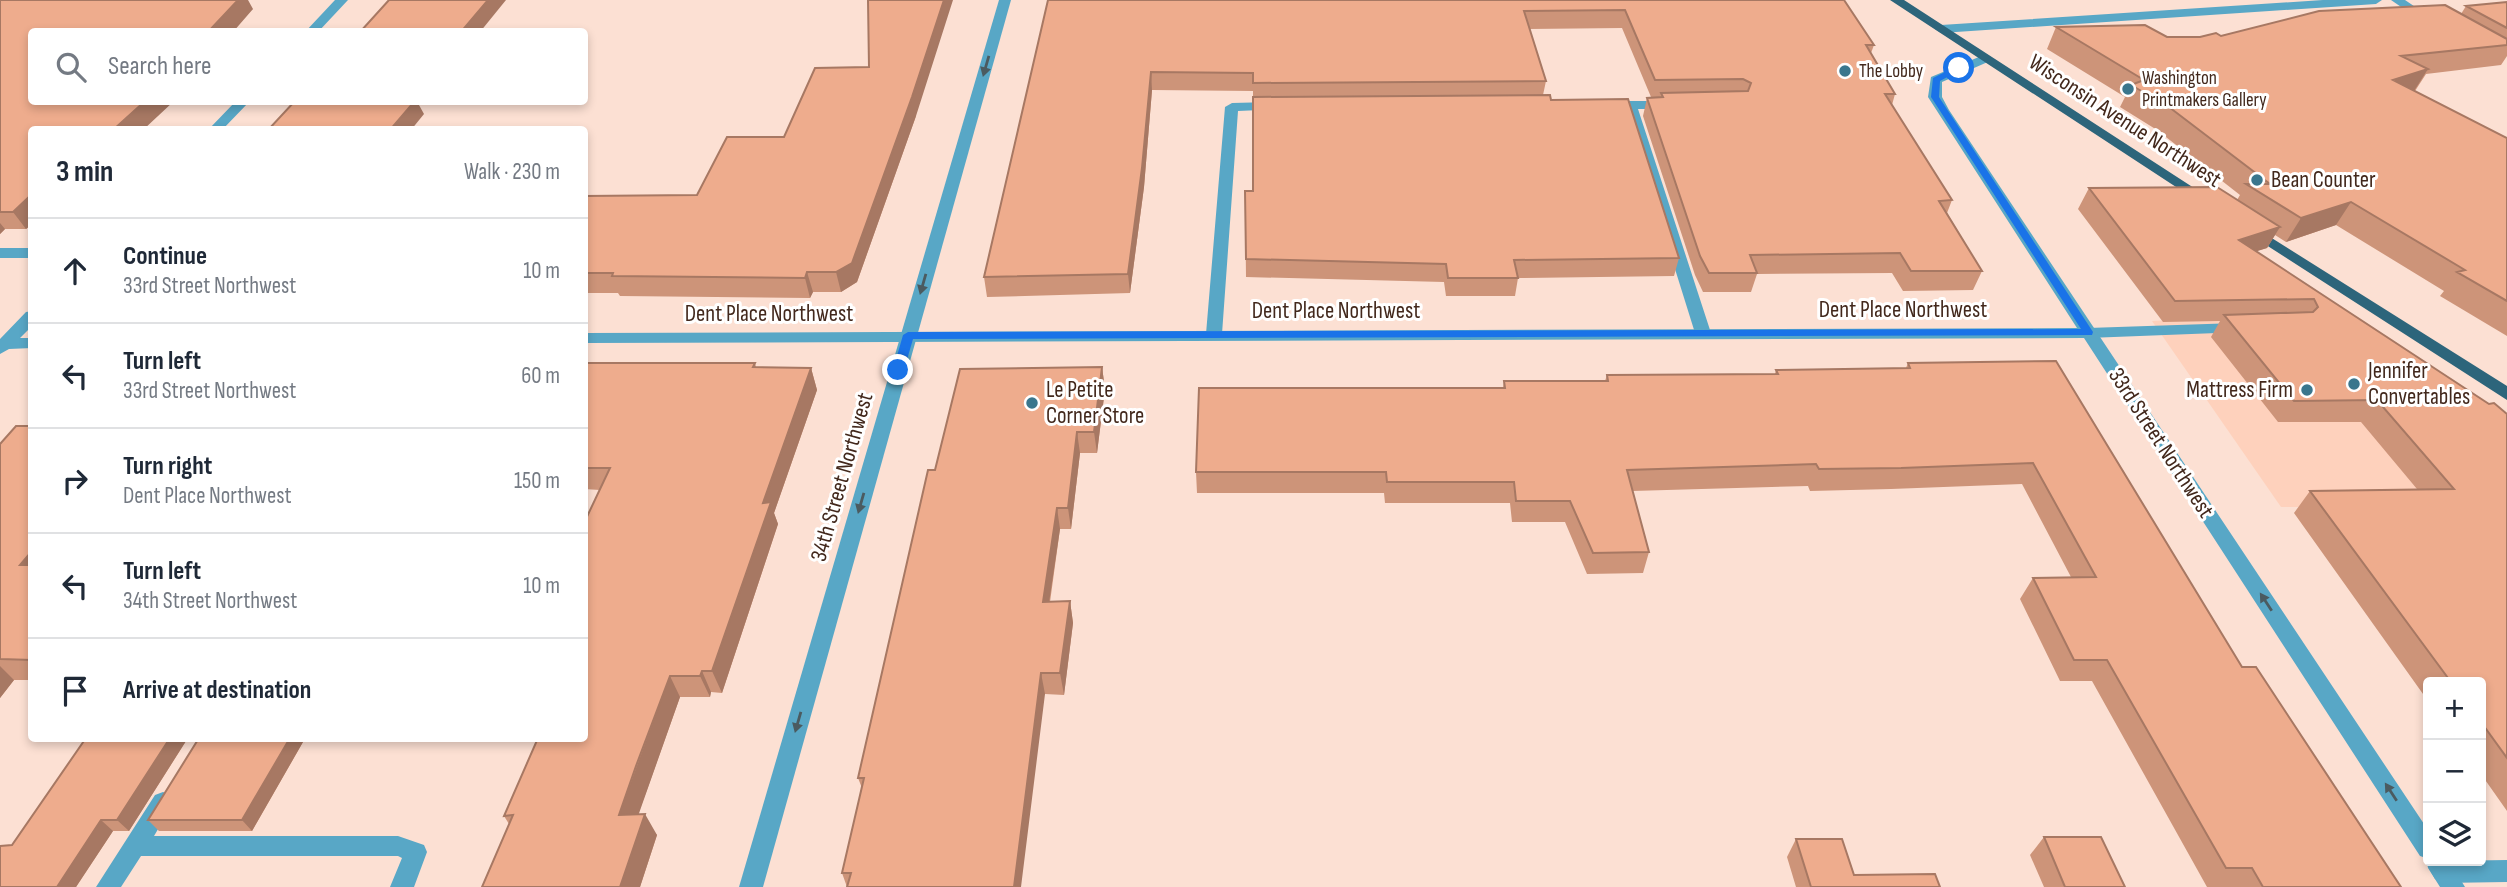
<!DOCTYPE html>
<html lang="en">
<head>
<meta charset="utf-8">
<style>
  body { margin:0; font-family:"Sofia Sans Condensed",sans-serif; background:#f2f2f3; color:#1f2937 }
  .controls { position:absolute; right:21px; bottom:21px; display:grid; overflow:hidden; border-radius:7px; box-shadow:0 4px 10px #0003 }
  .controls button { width:63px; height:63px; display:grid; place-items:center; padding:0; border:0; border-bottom:2px solid #e0e1e3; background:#fff; color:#1f2937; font:35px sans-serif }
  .stop { position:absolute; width:21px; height:21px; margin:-16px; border:5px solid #1a73e8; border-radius:50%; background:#fff }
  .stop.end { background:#1a73e8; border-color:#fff; box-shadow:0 2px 7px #0008 }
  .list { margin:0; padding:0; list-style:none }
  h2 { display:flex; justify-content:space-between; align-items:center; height:91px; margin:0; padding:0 28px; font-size:30px }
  h2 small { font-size:23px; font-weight:400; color:#747a83 }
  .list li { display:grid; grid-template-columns:46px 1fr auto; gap:21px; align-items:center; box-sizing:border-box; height:105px; padding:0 28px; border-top:2px solid #e0e1e3 }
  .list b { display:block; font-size:26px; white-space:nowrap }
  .list p { margin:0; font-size:23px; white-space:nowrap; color:#747a83 }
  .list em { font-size:23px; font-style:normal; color:#747a83 }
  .icon { flex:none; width:38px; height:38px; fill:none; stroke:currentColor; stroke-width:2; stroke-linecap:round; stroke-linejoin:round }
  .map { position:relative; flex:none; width:2507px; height:887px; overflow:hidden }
  .search { position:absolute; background:#fff; box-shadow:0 4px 10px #0003; left:28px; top:28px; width:560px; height:77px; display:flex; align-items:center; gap:18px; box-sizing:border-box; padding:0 24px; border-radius:7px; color:#747a83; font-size:26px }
  .panel { position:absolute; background:#fff; box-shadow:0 4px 10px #0003; left:28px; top:126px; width:560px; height:616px; border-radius:7px }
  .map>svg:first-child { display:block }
  .built { fill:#fed1bc }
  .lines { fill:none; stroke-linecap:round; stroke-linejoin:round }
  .service { fill:#58a7c6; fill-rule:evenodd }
  .minor { fill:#58a7c6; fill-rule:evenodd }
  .tertiary { fill:#58a7c6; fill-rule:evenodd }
  .primary { fill:#2d657b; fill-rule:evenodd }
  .wall { fill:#cd9479 }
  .shaded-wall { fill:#a77863 }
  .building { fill:#eeac8d; stroke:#a77863; stroke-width:2 }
  .oneway { fill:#4b5b60 }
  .route { fill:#1a73e8 }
  .poi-dot { fill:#3a768d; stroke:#fff; stroke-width:2.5 }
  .labels { text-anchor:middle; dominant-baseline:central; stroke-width:6; stroke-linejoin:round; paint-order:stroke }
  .far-poi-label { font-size:19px; fill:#42281c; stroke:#fff; text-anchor:start }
  .street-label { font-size:23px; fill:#42281c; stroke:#fff }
  .poi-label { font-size:23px; fill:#42281c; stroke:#fff; text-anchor:start }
</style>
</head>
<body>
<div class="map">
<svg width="2507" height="887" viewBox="0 0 2507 887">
  <rect width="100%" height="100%" fill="#fce0d3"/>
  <path class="built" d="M 2310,313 L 2507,444 L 2427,507 L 2281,507 L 2152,321 Z"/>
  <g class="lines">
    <path class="service" d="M 1606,101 L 1669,101 L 1676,105 L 1669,109 L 1638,109 L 1711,333 L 1709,337 L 1697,337 L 1695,333 L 1625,109 L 1601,108 L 1601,102 Z
      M 1277,102 L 1284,106 L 1282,109 L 1238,111 L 1222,334 L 1220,338 L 1208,338 L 1206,334 L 1225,107 L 1232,103 Z
      M 2237,323 L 2245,328 L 2243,332 L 2088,338 L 2080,333 L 2088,328 Z
      M 163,792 L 171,795 L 174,802 L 154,836 L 398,836 L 424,845 L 427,852 L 414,887 L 390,887 L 402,858 L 398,856 L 141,856 L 121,887 L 96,887 L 155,795 Z
      M 2507,860 L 2507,882 L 2443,883 L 2435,879 L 2431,872 L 2435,865 L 2443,861 Z"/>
    <path class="minor" d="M 335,0 L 348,0 L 318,32 L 305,32 Z
      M 2323,0 L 2382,0 L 2376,4 L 1941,33 L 1935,29 L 1941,25 Z
      M 2391,0 L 2405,0 L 2433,19 L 2423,22 Z
      M 1986,54 L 1992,58 L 1990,61 L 1942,82 L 1942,97 L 1949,110 L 2428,830 L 2428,861 L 2449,861 L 2465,887 L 2440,887 L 2428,868 L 2426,858 L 2420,856 L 2084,338 L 584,343 L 584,333 L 2077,328 L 1928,97 L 1931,77 Z
      M 235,102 L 249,102 L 222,130 L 208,130 Z
      M 0,248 L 32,248 L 32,258 L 0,258 Z
      M 32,311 L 32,326 L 20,338 L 32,338 L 32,348 L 9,349 L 0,354 L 0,339 L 26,312 Z"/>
    <path class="tertiary" d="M 999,0 L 1011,0 L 763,887 L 739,887 Z"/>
    <path class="primary" d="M 1890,0 L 1904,0 L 2211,199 L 2209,202 L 2199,202 Z
      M 2251,225 L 2507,386 L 2507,400 L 2246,232 L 2246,226 Z"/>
  </g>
  <path class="wall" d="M 0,0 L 253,9 L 32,130 L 32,224 L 26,229 L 5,229 L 0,234 Z
    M 1048,0 L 1844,0 L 1874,45 L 1871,53 L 1895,94 L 1892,105 L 1952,200 L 1947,213 L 1982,271 L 1973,290 L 1903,291 L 1892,273 L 1757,274 L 1751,292 L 1703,292 L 1695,275 L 1643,116 L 1647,98 L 1651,97 L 1622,28 L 1529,29 L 1546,81 L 1543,95 L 1551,100 L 1679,258 L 1674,276 L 1518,278 L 1515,296 L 1446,296 L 1444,282 L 1246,277 L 1245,191 L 1253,191 L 1253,91 L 1152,90 L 1144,187 L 1130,293 L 987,297 L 984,277 Z
    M 2507,2 L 2507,56 L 2501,65 L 2426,74 L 2415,91 L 2507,138 L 2507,336 L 2440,296 L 2444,291 L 2336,225 L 2286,242 L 2275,235 L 2267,248 L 2256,251 L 2489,404 L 2507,414 L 2507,811 L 2481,774 L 2481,682 L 2428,682 L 2428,701 L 2294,513 L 2310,491 L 2417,489 L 2361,422 L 2278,422 L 2211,337 L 2220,321 L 2163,322 L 2078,209 L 2089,188 L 2237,200 L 2240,195 L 2157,130 L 2120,107 L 2125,97 L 2047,49 L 2056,27 L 2167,37 L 2200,37 L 2461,14 L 2466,6 Z
    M 916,116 L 857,282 L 841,292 L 813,292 L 810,298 L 620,296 L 618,293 L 584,293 L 584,196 L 697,195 L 784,137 Z
    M 2056,361 L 2242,667 L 2401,887 L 2207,887 L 2092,681 L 2060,681 L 2020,599 L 2033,578 L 2071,577 L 2022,484 L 1891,489 L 1810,491 L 1808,486 L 1632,491 L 1649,552 L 1643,573 L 1587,574 L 1565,522 L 1512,522 L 1510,503 L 1385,503 L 1384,493 L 1197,493 L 1196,472 L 1503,388 L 1504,381 L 1605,381 L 1607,375 L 1775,374 L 1776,370 L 1906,368 L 1908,363 Z
    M 584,363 L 755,363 L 756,367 L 811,368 L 817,390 L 774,513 L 778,524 L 722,693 L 711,692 L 710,697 L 680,697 L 648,787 L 638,814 L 657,835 L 640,887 L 482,887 L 509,824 L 504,816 L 536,742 L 468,742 L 465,738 L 584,738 L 600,490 L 584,489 Z
    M 1102,367 L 1105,389 L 1097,453 L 1080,453 L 1071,529 L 1060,529 L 1050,602 L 1070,601 L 1073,623 L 1064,695 L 1045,694 L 847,887 L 842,873 L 862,788 L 858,778 L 935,470 Z
    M 32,426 L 32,680 L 14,680 L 0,698 L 0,444 Z
    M 86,738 L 184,738 L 186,741 L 129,831 L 113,831 L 76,887 L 0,887 L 12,845 Z
    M 199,738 L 299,738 L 303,742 L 252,831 L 159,831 L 148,820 Z
    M 2044,837 L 2125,887 L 2044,887 L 2030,855 Z
    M 1796,839 L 1854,875 L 1940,887 L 1796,887 L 1787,857 Z"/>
  <path class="shaded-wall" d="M 238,0 L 248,0 L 253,9 L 233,32 L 208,32 Z
    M 488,0 L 506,0 L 480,32 L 461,32 Z
    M 944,0 L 953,0 L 916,116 L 857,282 L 841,292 L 836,272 Z
    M 2428,69 L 2414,91 L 2393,80 Z
    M 1151,72 L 1152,90 L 1144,187 L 1130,293 L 1128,274 Z
    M 144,102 L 173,102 L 143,130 L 113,130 Z
    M 406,102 L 422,102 L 419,105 L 424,114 L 411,130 L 390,130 Z
    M 32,194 L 32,224 L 26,229 L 13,212 Z
    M 2351,202 L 2336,225 L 2286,242 L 2301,218 Z
    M 0,223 L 5,229 L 0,234 Z
    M 2280,227 L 2267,248 L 2226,261 L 2239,240 Z
    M 807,272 L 813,292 L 810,298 L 805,278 Z
    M 1102,367 L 1105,389 L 1097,453 L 1094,432 Z
    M 811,368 L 817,390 L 774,513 L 778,524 L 722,693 L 712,671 L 763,503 Z
    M 1077,432 L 1080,453 L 1071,529 L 1068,508 Z
    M 1057,508 L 1060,529 L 1046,623 L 1043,602 Z
    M 32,551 L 32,578 L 20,565 Z
    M 1070,601 L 1073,623 L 1064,695 L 1060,673 Z
    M 0,666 L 14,680 L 0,698 Z
    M 702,671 L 711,692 L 710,697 L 700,676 Z
    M 1041,673 L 1045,694 L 1021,887 L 1014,887 Z
    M 670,676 L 680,697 L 631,836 L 619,815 Z
    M 170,738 L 184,738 L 186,741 L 129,831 L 117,820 Z
    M 290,738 L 299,738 L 303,742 L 252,831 L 242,820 Z
    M 645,814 L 657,835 L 640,887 L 620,887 Z
    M 101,820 L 113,831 L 76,887 L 57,887 Z"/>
  <path class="building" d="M 0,0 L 238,0 L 208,32 L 32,32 L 32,102 L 144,102 L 113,130 L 32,130 L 32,194 L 13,212 L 0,212 Z
    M 389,0 L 488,0 L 461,32 L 360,32 Z
    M 868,0 L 944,0 L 912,97 L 852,263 L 836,272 L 807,272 L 805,278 L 612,276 L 613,273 L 584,273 L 584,196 L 697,195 L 727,137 L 784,137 L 815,68 L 869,67 Z
    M 1048,0 L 1844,0 L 1874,45 L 1866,45 L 1895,94 L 1885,94 L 1952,200 L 1939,201 L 1982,271 L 1911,271 L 1900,253 L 1750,255 L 1757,273 L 1709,273 L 1700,256 L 1647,98 L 1663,97 L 1661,93 L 1748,91 L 1751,83 L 1743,79 L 1655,80 L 1625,10 L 1524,11 L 1546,81 L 1253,83 L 1253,73 L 1151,72 L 1142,168 L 1128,274 L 984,277 Z
    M 2507,2 L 2507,28 L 2466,6 Z
    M 2445,5 L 2507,39 L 2507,45 L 2401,56 L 2428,69 L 2393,80 L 2507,138 L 2507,301 L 2457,272 L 2465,270 L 2351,202 L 2301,218 L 2246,184 L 2270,184 L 2169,107 L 2131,85 L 2144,80 L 2056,27 L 2145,25 L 2167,37 L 2200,37 L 2216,33 L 2221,36 L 2319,11 Z
    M 1550,95 L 1551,100 L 1628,99 L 1679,258 L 1514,260 L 1518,278 L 1448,278 L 1446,264 L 1246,259 L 1245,191 L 1253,191 L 1253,97 Z
    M 294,102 L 414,102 L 390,130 L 268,130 Z
    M 2217,187 L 2280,227 L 2239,240 L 2489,404 L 2494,403 L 2507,414 L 2507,758 L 2481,722 L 2481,682 L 2451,682 L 2310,491 L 2454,489 L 2377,400 L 2294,401 L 2224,315 L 2313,312 L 2318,307 L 2314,299 L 2175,301 L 2089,188 Z
    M 2056,361 L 2242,667 L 2256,667 L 2401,887 L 2263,887 L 2252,868 L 2226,868 L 2107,660 L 2074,660 L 2033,578 L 2096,577 L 2033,463 L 1901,468 L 1819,469 L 1816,464 L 1627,470 L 1649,552 L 1593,553 L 1570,501 L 1516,501 L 1514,482 L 1387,482 L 1386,472 L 1196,472 L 1199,388 L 1505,388 L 1504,381 L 1608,381 L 1607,375 L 1778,374 L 1776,370 L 1910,368 L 1908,363 Z
    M 584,363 L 755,363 L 753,367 L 811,368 L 763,503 L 771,502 L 712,671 L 702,671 L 700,676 L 670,676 L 636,766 L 619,815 L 645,814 L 620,887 L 482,887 L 513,815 L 504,816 L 538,738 L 584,738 L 584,523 L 610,468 L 584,468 Z
    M 1102,367 L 1094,432 L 1077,432 L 1068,508 L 1057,508 L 1043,602 L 1070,601 L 1060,673 L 1041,673 L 1014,887 L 847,887 L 851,873 L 842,873 L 864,778 L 858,778 L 928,470 L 935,470 L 960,369 Z
    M 16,426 L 32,426 L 32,551 L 20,565 L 32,565 L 32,660 L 0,659 L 0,444 Z
    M 86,738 L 170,738 L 117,820 L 101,820 L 57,887 L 0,887 L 0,846 L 12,845 Z
    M 199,738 L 290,738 L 242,820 L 148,820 Z
    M 2044,837 L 2101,837 L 2125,887 L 2065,887 Z
    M 1796,839 L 1842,839 L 1854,875 L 1935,874 L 1940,887 L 1811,887 Z"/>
  <defs><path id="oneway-solid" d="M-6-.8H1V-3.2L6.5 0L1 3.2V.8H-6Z" transform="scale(1.75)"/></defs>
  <g class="oneway">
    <use href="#oneway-solid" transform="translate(986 66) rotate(106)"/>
    <use href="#oneway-solid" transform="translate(923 284) rotate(106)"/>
    <use href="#oneway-solid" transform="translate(861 503) rotate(106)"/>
    <use href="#oneway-solid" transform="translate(2266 602) rotate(-123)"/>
    <use href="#oneway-solid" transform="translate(798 722) rotate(106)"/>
    <use href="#oneway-solid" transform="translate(2391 792) rotate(-123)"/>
  </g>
  <path class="route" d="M 1959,65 L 1962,69 L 1940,81 L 1939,97 L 2093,332 L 2092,335 L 913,339 L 904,370 L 898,373 L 893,370 L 903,335 L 908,332 L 2081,329 L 1931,97 L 1933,78 Z"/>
  <g class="poi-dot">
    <circle cx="1845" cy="71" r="7"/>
    <circle cx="2128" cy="89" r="7"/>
    <circle cx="2257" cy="180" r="7"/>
    <circle cx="2354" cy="384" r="7"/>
    <circle cx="2307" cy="390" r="7"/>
    <circle cx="1032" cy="403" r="7"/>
  </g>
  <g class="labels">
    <g class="far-poi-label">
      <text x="1859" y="71">The Lobby</text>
      <text x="2142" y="78">Washington<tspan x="2142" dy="22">Printmakers Gallery</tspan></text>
    </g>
    <g class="street-label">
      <text transform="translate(2125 121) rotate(33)">Wisconsin Avenue Northwest</text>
      <text x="1903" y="310">Dent Place Northwest</text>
      <text x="1336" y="311">Dent Place Northwest</text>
      <text x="769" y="314">Dent Place Northwest</text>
      <text transform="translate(2161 443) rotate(57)">33rd Street Northwest</text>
      <text transform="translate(842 477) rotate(-74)">34th Street Northwest</text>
    </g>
    <g class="poi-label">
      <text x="2271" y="180">Bean Counter</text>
      <text x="2368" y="371">Jennifer<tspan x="2368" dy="26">Convertables</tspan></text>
      <text x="1046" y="390">Le Petite<tspan x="1046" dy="26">Corner Store</tspan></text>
      <text x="2293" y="390" text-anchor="end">Mattress Firm</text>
    </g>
  </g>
</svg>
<div class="controls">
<button>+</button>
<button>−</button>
<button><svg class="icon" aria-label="layers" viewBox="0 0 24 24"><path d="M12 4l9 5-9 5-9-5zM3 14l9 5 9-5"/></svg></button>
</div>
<div class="stop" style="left:1959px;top:68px"></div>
<div class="stop end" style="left:898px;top:370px"></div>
<div class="search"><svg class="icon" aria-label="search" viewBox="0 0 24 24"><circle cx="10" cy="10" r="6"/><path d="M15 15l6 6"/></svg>Search here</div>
<section class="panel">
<h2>3 min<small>Walk · 230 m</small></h2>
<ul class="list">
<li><svg class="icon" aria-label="ahead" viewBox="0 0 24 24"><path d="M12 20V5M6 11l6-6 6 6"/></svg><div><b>Continue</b><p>33rd Street Northwest</p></div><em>10 m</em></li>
<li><svg class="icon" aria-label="left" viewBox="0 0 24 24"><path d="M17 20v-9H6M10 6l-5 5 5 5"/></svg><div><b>Turn left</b><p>33rd Street Northwest</p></div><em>60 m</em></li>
<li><svg class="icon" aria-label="right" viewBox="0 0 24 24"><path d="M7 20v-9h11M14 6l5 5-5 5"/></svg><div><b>Turn right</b><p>Dent Place Northwest</p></div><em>150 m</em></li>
<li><svg class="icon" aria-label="left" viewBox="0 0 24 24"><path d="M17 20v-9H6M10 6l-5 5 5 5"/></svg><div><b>Turn left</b><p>34th Street Northwest</p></div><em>10 m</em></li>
<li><svg class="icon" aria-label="arrive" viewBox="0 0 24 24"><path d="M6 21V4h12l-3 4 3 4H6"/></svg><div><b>Arrive at destination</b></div></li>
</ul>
</section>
</div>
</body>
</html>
